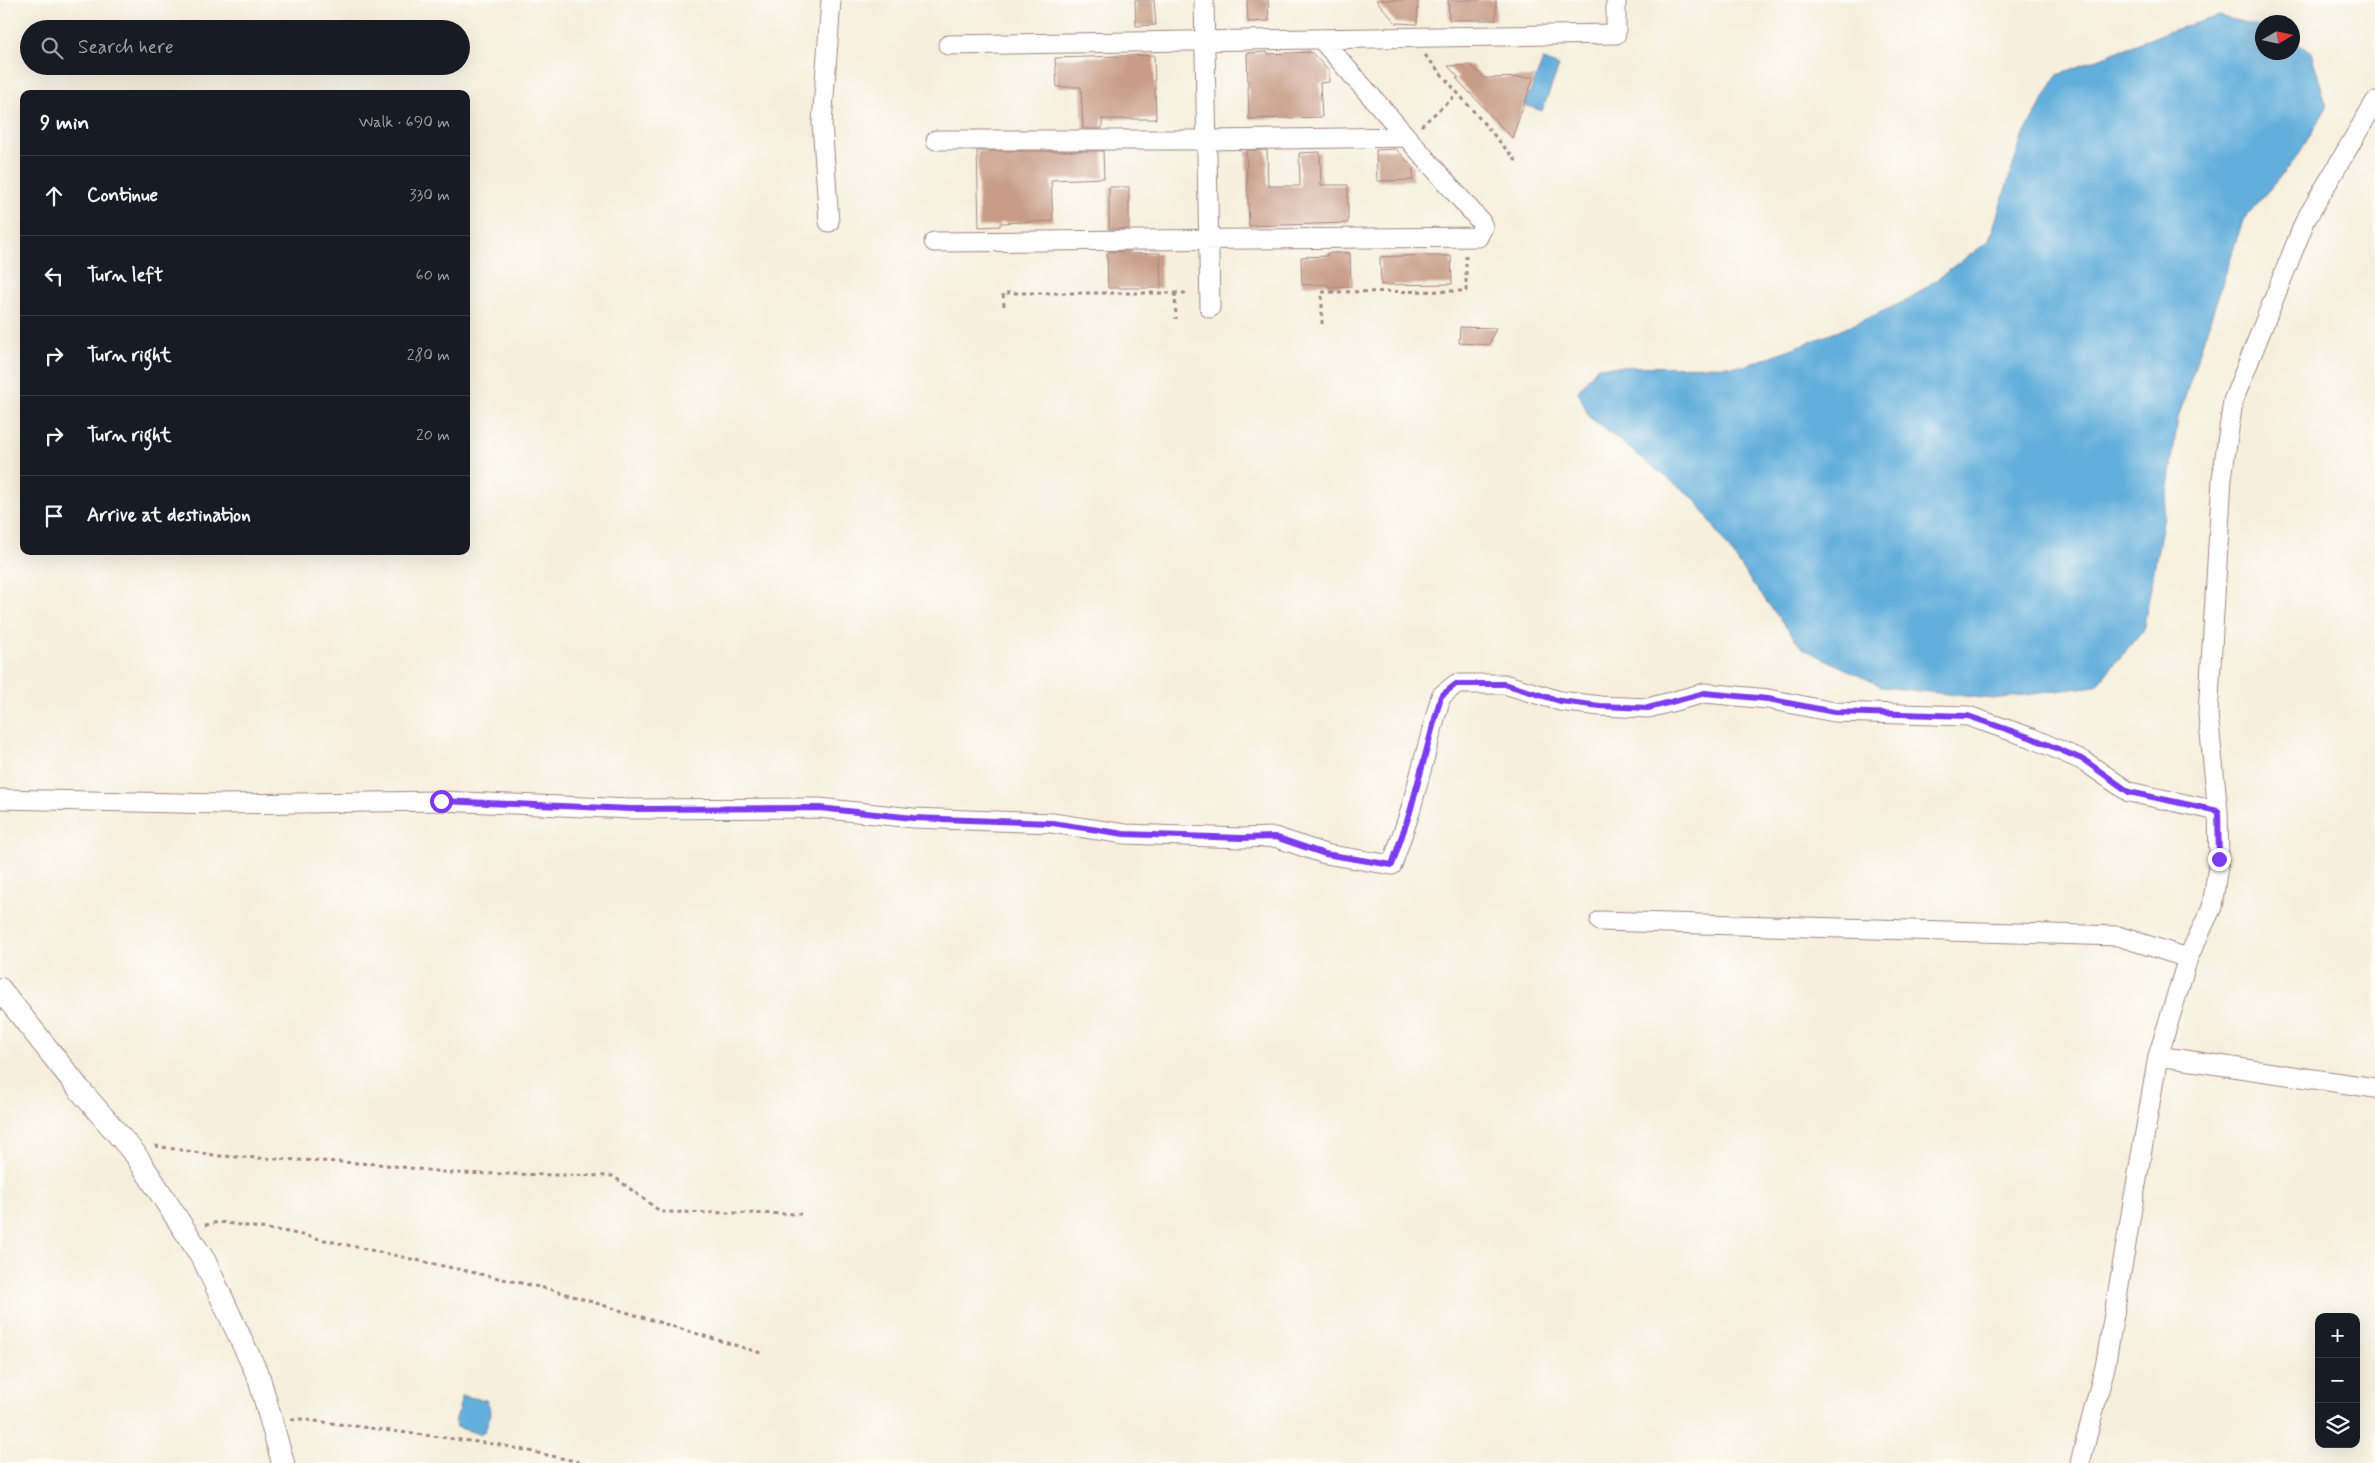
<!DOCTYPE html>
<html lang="en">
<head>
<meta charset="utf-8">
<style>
  body { margin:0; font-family:Mynerve,sans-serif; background:#242831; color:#f1f3f6 }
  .controls { position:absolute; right:15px; bottom:15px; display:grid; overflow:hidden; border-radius:10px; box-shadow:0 5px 20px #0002 }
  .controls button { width:45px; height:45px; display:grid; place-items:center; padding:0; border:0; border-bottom:1px solid #363941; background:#171b24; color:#f1f3f6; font:25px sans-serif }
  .compass { position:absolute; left:2255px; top:15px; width:45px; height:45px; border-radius:50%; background:#171b24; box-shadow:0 5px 20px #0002; rotate:81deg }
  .stop { position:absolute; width:15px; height:15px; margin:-11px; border:4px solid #7c3aed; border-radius:50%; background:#fff }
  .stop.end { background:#7c3aed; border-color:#fff; box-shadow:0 1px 5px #0008 }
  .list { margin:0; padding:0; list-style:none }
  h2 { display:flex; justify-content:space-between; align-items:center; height:65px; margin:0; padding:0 20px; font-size:21px }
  h2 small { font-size:16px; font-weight:400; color:#9ea1a6 }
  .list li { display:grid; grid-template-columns:32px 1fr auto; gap:15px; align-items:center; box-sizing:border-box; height:80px; padding:0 20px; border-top:1px solid #363941 }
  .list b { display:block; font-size:19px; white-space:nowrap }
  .list em { font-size:16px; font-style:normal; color:#9ea1a6 }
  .icon { flex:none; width:28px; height:28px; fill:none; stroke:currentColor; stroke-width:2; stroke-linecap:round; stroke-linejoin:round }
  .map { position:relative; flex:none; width:2375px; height:1463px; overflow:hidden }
  .search { position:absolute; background:#171b24; box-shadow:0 5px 20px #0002; left:20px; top:20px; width:450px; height:55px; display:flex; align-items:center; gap:12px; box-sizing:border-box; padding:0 18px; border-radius:28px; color:#9ea1a6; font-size:19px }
  .panel { position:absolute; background:#171b24; box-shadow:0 5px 20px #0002; left:20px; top:90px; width:450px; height:465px; border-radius:10px }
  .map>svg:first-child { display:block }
  .water { fill:#64afdc; stroke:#576784 }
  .building { fill:#c89c87 }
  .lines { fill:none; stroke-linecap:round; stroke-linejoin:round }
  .minor-casing { stroke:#a08784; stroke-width:21 }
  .tertiary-casing { stroke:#a08784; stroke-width:24 }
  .path { stroke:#a08784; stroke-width:3; stroke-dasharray:4 4; stroke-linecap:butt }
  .minor { stroke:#fff; stroke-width:19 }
  .tertiary { stroke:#fff; stroke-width:22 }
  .route { stroke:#7c3aed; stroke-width:6 }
</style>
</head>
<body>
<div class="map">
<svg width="2375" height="1463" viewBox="0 0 2375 1463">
  <rect width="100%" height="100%" fill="#fdfcf7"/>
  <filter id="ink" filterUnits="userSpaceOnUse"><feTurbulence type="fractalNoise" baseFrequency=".02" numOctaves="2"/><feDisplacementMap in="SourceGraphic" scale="10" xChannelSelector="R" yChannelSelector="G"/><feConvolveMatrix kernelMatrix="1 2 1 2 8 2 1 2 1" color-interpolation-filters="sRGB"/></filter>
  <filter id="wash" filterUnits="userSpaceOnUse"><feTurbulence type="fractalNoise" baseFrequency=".0096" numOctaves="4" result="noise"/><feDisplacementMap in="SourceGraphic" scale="20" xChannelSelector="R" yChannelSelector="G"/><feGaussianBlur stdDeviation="1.12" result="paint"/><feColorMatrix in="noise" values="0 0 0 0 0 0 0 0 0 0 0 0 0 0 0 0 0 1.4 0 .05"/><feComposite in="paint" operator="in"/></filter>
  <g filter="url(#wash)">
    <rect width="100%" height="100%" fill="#f7efdd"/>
    <path class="water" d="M 2219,16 L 2262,27 L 2262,52 L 2292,52 L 2293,41 L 2311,52 L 2327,107 L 2297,157 L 2243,220 L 2178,418 L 2163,522 L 2143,630 L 2096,686 L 1993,699 L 1883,687 L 1802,648 L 1750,580 L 1696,500 L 1589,417 L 1578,391 L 1598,367 L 1745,366 L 1839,331 L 1910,299 L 1989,241 L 2022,138 L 2057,75 L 2167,32 Z
      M 1543,60 L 1559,66 L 1542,111 L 1525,105 Z
      M 462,1396 L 486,1400 C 493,1409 489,1421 485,1431 L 479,1434 L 457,1427 L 455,1423 Z"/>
    <g id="blocks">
      <path class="building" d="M 1135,0 L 1154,0 L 1156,25 L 1136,26 Z
        M 1247,0 L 1268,0 L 1269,21 L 1248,22 Z
        M 1376,0 L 1418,0 L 1417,24 L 1396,23 Z
        M 1448,0 L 1496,0 L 1496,20 L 1449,20 Z
        M 1268,52 L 1268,54 L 1311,52 L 1329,71 L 1329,82 L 1320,83 L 1322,117 L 1249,119 L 1247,53 Z
        M 1154,55 L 1156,119 L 1102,119 L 1102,129 L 1083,129 L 1081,87 L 1057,87 L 1055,58 Z
        M 1471,65 L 1484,78 L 1534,77 L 1512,138 L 1456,78 L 1459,78 L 1448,66 Z
        M 1396,149 L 1413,167 L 1413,180 L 1377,181 L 1376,150 Z
        M 1267,150 L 1268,186 L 1300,186 L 1299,153 L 1320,152 L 1321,185 L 1348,185 L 1348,223 L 1249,226 L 1246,151 Z
        M 977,151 L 1103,151 L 1104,178 L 1051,180 L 1053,221 L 1000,223 L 1000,226 L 979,227 Z
        M 1109,187 L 1129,187 L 1129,229 L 1109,229 Z
        M 1130,251 L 1132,254 L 1160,253 L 1161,288 L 1108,288 L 1107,254 L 1109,252 Z
        M 1327,253 L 1350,253 L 1351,286 L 1328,287 L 1328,284 L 1302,285 L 1301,257 L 1327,256 Z
        M 1427,255 L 1427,256 L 1451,256 L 1452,284 L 1381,285 L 1380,257 Z
        M 1460,327 L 1496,328 L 1489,345 L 1459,343 Z"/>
    </g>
  </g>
  <g filter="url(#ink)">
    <use href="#blocks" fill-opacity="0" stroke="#a08784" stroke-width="1"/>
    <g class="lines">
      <g class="minor-casing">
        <path id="minor" d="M 1204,0 L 1210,308
          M 948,45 L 1616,34 L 1616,0
          M 936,140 L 1207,140 L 1406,137
          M 829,222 L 822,123 L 831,0
          M 934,242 L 1478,237 L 1483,227 L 1481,222 L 1321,39
          M 0,799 L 221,804 L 441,801 L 631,809 L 819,808 L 913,818 L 1052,823 L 1125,834 L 1242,838 L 1275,837 L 1325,854 L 1392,865 L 1410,812 L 1441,696 L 1456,684 L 1504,684 L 1560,701 L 1600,706 L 1648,708 L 1705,693 L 1768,699 L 1834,712 L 1968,716 L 2032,738 L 2084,761 L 2129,792 L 2218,811
          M 1600,921 L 2118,936 L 2188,958
          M 2158,1056 L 2375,1088
          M 2080,1463 L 2105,1367 L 2158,1056 L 2188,958 L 2212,907 L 2219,859 L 2218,811 L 2208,715 L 2222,478 L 2233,401 L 2305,221 L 2375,102"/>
      </g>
      <g class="tertiary-casing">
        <path id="tertiary" d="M 0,989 L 80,1090 L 135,1154 L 204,1260 L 259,1378 L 283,1463"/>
      </g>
      <path class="path" d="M 1425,55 L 1518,163
        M 1421,126 L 1458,93
        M 1175,293 L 1176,319
        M 1004,306 L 1003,293 L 1187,293
        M 1322,324 L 1322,292 L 1466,291 L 1466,255
        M 155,1146 L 220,1156 L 378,1164 L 451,1173 L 613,1176 L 661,1212 L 801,1214
        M 205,1225 L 219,1222 L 288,1232 L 553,1290 L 764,1354
        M 291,1420 L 300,1419 L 501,1445 L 584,1463"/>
      <use href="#minor" class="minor"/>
      <use href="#tertiary" class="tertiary"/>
    </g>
  </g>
  <g class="lines" filter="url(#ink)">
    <path class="route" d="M 441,801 L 631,809 L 819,808 L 913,818 L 1052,823 L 1124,834 L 1242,838 L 1275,837 L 1325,854 L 1392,865 L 1410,812 L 1441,696 L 1456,684 L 1504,684 L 1560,701 L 1600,706 L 1648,708 L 1705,693 L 1768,699 L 1834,712 L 1968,716 L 2032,738 L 2084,760 L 2129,792 L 2218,811 L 2219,859"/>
  </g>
</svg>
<div class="controls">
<button>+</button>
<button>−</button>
<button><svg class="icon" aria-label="layers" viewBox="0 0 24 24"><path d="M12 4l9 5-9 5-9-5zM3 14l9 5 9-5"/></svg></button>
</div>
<svg class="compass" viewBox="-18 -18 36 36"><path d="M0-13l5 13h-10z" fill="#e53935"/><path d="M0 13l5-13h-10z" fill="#9ea1a6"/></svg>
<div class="stop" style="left:441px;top:801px"></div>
<div class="stop end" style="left:2219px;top:859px"></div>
<div class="search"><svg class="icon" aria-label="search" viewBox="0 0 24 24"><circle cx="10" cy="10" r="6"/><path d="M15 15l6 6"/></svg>Search here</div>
<section class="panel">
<h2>9 min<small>Walk · 690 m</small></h2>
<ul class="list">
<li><svg class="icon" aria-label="ahead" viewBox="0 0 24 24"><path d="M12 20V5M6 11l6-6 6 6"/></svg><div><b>Continue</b></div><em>330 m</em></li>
<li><svg class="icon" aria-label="left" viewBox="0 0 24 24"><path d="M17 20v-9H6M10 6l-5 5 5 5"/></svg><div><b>Turn left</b></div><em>60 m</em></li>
<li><svg class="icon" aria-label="right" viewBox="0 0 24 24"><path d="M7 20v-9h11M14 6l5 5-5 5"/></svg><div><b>Turn right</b></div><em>280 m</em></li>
<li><svg class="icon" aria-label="right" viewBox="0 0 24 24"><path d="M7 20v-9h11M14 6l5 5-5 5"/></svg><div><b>Turn right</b></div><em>20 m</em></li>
<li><svg class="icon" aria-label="arrive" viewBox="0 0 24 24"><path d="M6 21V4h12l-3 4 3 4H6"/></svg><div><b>Arrive at destination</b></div></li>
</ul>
</section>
</div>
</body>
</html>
